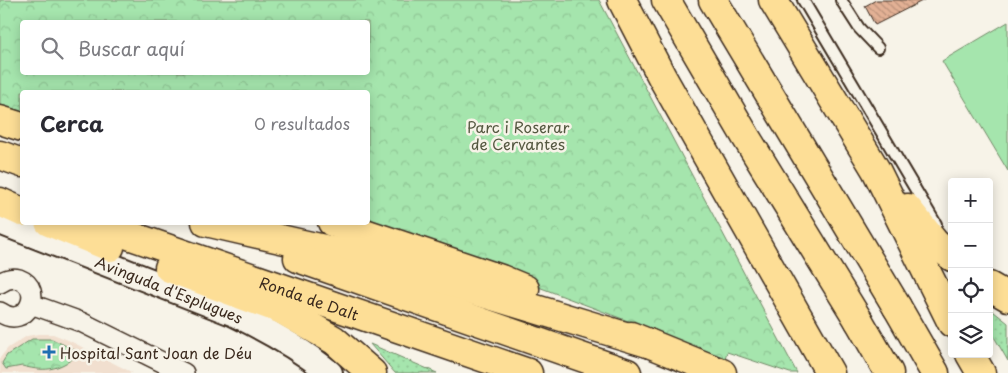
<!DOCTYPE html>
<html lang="es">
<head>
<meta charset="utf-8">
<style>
  body { margin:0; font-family:"Playpen Sans",sans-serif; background:#f7f7f7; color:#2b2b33 }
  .controls { position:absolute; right:15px; bottom:15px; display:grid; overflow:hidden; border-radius:5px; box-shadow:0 2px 12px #0003 }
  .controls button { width:45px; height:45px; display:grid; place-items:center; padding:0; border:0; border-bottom:1px solid #e1e1e2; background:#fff; color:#2b2b33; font:25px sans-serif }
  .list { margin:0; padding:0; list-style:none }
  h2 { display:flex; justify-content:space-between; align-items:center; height:65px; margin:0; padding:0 20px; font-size:21px }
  h2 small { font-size:16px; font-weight:400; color:#7c7c81 }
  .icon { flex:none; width:28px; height:28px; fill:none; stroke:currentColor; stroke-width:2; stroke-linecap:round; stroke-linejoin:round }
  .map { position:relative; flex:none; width:1008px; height:373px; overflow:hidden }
  .search { position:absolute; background:#fff; box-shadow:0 2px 12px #0003; left:20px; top:20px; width:350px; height:55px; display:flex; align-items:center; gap:12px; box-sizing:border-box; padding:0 18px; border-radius:5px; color:#7c7c81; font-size:19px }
  .panel { position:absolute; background:#fff; box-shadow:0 2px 12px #0003; left:20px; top:90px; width:350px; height:135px; border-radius:5px }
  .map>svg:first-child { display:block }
  .built { fill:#f1dfcf }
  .grass { fill:url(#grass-dots); stroke:#708866 }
  .forest { fill:url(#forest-crowns); stroke:#708866; fill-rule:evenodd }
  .garden { fill:#a5e5ad; stroke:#708866 }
  .building { fill:url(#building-back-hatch); stroke:#3b2a1e }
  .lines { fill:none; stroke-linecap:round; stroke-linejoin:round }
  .service-casing { stroke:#3b2a1e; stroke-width:14 }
  .minor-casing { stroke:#3b2a1e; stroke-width:22 }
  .tertiary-casing { stroke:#3b2a1e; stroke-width:28 }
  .trunk-casing { stroke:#3b2a1e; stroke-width:31 }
  .motorway-casing { stroke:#3b2a1e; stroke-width:31 }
  .service { stroke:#f7f3e8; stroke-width:10 }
  .minor { stroke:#f7f3e8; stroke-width:19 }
  .tertiary { stroke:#f7f3e8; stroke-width:24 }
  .trunk { stroke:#fdde96; stroke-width:28 }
  .motorway { stroke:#fdde96; stroke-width:28 }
  .poi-dot { fill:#1f6fb2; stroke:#f7f3e8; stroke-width:2 }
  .labels { text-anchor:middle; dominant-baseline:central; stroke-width:5; stroke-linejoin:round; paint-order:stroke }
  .park-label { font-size:15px; fill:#565942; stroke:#f7f3e8 }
  .street-label { font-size:15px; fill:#3b2a1e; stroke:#f7f3e8 }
  .poi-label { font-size:15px; fill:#3b2a1e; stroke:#f7f3e8; text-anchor:start }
</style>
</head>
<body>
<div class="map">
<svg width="1008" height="373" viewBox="0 0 1008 373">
  <defs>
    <pattern id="grass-dots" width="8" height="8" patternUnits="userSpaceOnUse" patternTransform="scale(1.25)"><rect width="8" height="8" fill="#a5e5ad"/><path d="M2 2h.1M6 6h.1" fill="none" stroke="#8fc594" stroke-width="1.8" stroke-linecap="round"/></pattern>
    <pattern id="forest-crowns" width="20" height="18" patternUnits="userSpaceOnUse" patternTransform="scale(1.25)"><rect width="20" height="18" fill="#a5e5ad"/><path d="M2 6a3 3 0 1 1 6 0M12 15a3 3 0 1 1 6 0" fill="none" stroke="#8fc594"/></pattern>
    <pattern id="building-back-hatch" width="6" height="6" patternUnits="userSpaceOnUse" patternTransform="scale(1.25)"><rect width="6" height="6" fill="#e3b195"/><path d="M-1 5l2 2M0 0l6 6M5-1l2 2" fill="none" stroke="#b99079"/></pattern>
  </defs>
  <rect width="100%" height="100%" fill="#f7f3e8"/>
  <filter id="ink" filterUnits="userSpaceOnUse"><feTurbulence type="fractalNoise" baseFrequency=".02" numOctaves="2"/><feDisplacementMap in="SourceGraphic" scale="10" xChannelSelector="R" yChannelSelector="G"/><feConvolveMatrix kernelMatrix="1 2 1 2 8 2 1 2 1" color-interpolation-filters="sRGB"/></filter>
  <g filter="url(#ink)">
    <path class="built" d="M 39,334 L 53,334 L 68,340 L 133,373 L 0,373 L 0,358 L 8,348 L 27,336 Z"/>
    <path class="grass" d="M 989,308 L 1008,323 L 1008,361 L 989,328 Z
      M 370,344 L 437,373 L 395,373 Z"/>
    <path class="forest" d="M 0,0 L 599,0 L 797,373 L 790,373 L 727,352 L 725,358 L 368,222 L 368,92 L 22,92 L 22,112 L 0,106 ZM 22,22 L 368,22 L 368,72 L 22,72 Z
      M 32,339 L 52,339 L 81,353 C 59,369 49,373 22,366 L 6,369 L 2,363 L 7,355 Z"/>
    <path class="garden" d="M 1008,22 L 1008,171 L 942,61 Z"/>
    <path class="building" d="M 876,0 L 924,0 L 875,25 L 865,6 Z"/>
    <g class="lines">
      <g class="service-casing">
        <path id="service" d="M 803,0 L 936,224
          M 841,0 L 859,28 L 878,48"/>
      </g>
      <g class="minor-casing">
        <path id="minor" d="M 0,283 C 6,279 12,277 19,279 C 46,289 26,331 0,312
          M 31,304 L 81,322 L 184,373"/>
      </g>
      <g class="tertiary-casing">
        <g id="tertiary">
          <path id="s1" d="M 0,222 L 232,313 C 267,330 300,348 330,373"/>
        </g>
      </g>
      <g class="trunk-casing">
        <g id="trunk">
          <path d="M 622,0 L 662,77 L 830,373"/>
          <path d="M 666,0 L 746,137 L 859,321"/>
          <path d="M 713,0 L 897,307"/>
          <path d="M 773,0 L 876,170 L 952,323"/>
          <path d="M 0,120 L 22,127"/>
          <path d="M 0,155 L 22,163"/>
          <path d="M 0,202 L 22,212"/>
          <path d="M 907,208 L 935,243 L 952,257"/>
          <path d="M 49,222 L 110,247"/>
          <path id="s2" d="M 91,222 L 528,373"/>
          <path d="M 206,222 L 377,261 L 648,343"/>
          <path d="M 332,222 L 501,279 L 525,289"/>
          <path d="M 298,258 L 627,373"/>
          <path d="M 169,268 L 282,310 L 334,340 L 372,373"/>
          <path d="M 989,286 L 1008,297"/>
          <path d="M 631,336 L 722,373"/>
          <path d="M 970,354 L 981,373"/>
        </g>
      </g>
      <g class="motorway-casing">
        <path id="motorway" d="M 897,307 L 935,373
          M 859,321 L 889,373"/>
      </g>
      <use href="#service" class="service"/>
      <use href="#minor" class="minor"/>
      <use href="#tertiary" class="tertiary"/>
      <use href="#trunk" class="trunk"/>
      <use href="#motorway" class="motorway"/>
    </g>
  </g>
  <path class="poi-dot" d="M46.5 344.5h5v5h5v5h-5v5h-5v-5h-5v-5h5z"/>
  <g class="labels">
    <g class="park-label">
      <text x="518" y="126">Parc i Roserar<tspan x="518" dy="17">de Cervantes</tspan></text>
    </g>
    <g class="street-label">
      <text stroke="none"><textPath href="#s1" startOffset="182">Avinguda d'Esplugues</textPath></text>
      <text stroke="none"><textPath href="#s2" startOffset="231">Ronda de Dalt</textPath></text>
    </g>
    <g class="poi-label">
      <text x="60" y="352">Hospital Sant Joan de Déu</text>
    </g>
  </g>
</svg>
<div class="controls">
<button>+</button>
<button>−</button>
<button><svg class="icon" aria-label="locate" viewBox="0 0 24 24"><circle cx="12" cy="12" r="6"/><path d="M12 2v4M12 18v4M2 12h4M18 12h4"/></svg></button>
<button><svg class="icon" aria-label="layers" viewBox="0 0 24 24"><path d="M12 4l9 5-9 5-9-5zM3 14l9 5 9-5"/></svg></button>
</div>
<div class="search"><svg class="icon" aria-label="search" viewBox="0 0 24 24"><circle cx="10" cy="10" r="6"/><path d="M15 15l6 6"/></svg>Buscar aquí</div>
<section class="panel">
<h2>Cerca<small>0 resultados</small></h2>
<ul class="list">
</ul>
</section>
</div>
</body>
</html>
